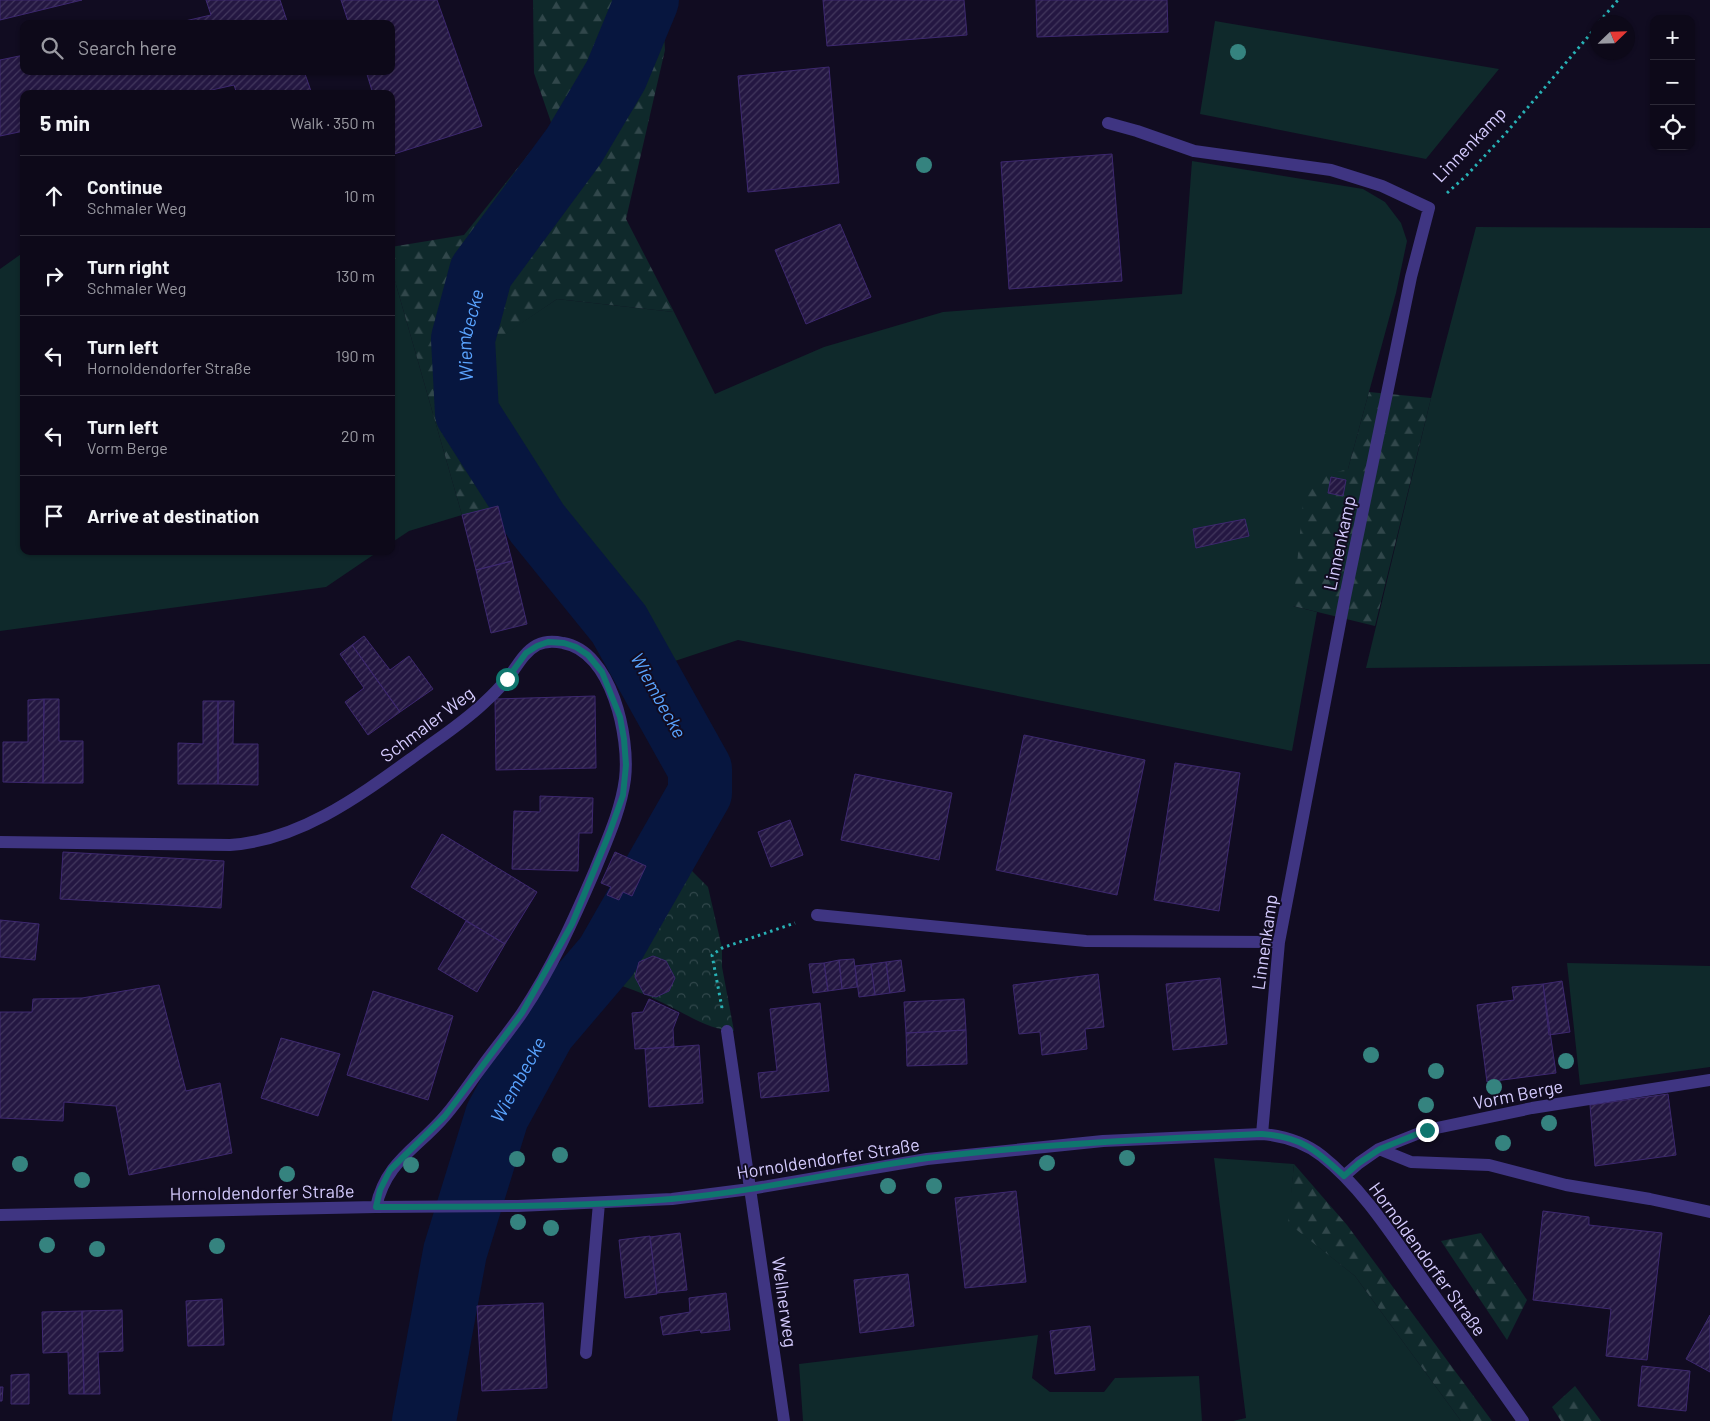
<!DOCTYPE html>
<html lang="en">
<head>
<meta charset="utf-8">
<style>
  body { margin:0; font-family:Barlow,sans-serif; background:#1b1726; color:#f1f3f6 }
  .controls { position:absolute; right:15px; top:15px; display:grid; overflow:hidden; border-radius:10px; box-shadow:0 1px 4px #0004 }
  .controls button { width:45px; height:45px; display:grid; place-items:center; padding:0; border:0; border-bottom:1px solid #2d2a38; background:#0d0919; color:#f1f3f6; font:25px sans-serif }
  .compass { position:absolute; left:1590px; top:15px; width:45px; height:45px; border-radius:50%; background:#0d0919; box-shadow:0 1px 4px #0004; rotate:67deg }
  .stop { position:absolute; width:15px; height:15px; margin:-11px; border:4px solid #0f766e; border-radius:50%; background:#fff }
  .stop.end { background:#0f766e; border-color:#fff; box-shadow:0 1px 5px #0008 }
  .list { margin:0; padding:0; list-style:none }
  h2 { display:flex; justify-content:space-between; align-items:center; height:65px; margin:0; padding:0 20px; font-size:21px }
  h2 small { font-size:16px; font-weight:400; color:#9a9aa2 }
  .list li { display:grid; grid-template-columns:32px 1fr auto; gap:15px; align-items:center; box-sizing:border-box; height:80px; padding:0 20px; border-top:1px solid #2d2a38 }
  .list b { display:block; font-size:19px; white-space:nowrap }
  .list p { margin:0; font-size:16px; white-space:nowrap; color:#9a9aa2 }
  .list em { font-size:16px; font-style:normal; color:#9a9aa2 }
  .icon { flex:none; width:28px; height:28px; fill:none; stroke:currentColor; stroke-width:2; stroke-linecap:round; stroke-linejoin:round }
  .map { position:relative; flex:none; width:1710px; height:1421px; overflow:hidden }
  .search { position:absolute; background:#0d0919; box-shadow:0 1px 4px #0004; left:20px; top:20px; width:375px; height:55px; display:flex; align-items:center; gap:12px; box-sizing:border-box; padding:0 18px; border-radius:10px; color:#9a9aa2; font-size:19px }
  .panel { position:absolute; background:#0d0919; box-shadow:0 1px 4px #0004; left:20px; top:90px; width:375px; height:465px; border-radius:10px }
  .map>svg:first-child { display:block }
  .grass { fill:#0f292b }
  .forest { fill:url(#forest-firs) }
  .park { fill:url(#park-crowns) }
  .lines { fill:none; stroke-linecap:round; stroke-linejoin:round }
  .river { stroke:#07163f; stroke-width:64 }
  .building { fill:url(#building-hatch); stroke:#3d286f }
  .path { stroke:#28b2b6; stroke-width:3; stroke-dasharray:2.5 4; stroke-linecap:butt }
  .minor { stroke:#3f3582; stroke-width:12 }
  .tree { fill:#35837f }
  .route { stroke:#0f766e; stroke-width:6 }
  .labels { text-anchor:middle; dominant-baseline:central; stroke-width:4; stroke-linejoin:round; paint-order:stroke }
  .street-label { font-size:18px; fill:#d6ccff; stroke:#110c21 }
  .water-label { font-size:19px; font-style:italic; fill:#5aa4ff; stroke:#110c21 }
</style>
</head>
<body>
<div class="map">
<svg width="1710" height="1421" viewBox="0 0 1710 1421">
  <defs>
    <pattern id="forest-firs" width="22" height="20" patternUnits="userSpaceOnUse" patternTransform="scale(1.25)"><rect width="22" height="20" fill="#0f292b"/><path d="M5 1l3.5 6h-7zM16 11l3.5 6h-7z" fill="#31474b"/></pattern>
    <pattern id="park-crowns" width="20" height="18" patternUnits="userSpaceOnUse" patternTransform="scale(1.25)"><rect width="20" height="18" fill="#0f292b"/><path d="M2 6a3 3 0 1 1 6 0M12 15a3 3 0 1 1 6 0" fill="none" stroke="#31474b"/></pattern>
    <pattern id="building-hatch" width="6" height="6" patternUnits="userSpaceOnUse" patternTransform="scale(1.25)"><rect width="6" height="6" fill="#241742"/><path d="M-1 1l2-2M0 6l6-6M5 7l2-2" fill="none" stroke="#43385e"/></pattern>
  </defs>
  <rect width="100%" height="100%" fill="#110c21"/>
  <path class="grass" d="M 1215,21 L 1499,69 L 1426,159 L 1200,114 Z
    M 1192,161 L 1363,189 L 1385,202 L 1401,223 L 1407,241 L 1396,293 L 1348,469 L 1293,606 L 1317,612 L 1292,751 L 738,640 L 672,662 L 501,430 L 472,356 L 557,299 L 674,312 L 715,394 L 824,347 L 943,312 L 1182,294 Z
    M 1476,227 L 1710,228 L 1710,664 L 1366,668 L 1431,398 Z
    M 24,252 L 24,551 L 379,551 L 326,587 L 0,631 L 0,269 Z
    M 391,267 L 462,515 L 409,531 L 391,543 Z
    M 1567,963 L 1710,966 L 1710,1067 L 1580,1085 Z
    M 1214,1158 L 1294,1164 L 1289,1223 L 1355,1276 L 1461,1421 L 1233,1421 L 1246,1418 Z
    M 1038,1335 L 1032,1378 L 1050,1392 L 1104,1392 L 1115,1378 L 1199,1376 L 1202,1421 L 803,1421 L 799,1364 Z"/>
  <path class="forest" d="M 533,0 L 662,0 L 665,50 L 626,219 L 674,312 L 557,299 L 472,357 L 501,430 L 672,662 L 630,674 L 498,507 L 462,515 L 391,267 L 391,247 L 464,235 L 552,125 L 534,73 Z
    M 1369,392 L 1431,398 L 1375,626 L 1293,606 L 1305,481 L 1348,469 Z
    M 1294,1164 L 1347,1225 L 1492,1421 L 1461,1421 L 1355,1276 L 1288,1223 Z
    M 1481,1233 L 1527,1300 L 1507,1340 L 1441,1241 Z
    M 1575,1386 L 1601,1421 L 1561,1421 L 1552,1407 Z"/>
  <path class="park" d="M 690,869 L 708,887 L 722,948 L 722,967 L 734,1031 C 710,1031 681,1011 659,1001 C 643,993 625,987 608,981 L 664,900 Z"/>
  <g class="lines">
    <path class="river" id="s1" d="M 424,1421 L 455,1252 L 497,1116 L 544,1030 L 607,956 L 700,793 L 700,769 L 619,624 L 537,523 L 467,413 L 463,339 L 481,272 L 574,146 L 616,75 L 647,0"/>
  </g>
  <path class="building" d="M 0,0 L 82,0 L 0,20 Z
    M 206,0 L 280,0 L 288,24 L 172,24 L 211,15 Z
    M 341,0 L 437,0 L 482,126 L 394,154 L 391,145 L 391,94 L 373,94 L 366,71 L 391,71 L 391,24 L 349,24 Z
    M 823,0 L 964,0 L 967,35 L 827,46 Z
    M 1036,0 L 1167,0 L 1168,32 L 1037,37 Z
    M 24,55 L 24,71 L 304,71 L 312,94 L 237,94 L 234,85 L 194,94 L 24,94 L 24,131 L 0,136 L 0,60 Z
    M 829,67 L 839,183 L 748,192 L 738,76 Z
    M 1112,154 L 1122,281 L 1009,289 L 1001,162 Z
    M 840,224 L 871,297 L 806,324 L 775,250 Z
    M 1331,477 L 1346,480 L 1343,496 L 1328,493 Z
    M 498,506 L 512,561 L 476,570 L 462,515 Z
    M 1245,519 L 1249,536 L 1196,548 L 1193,529 Z
    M 512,561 L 527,624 L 491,633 L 476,570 Z
    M 364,636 L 390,670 L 409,656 L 433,689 L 400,712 L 352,645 Z
    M 352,645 L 400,712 L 368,735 L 345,702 L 364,688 L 340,654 Z
    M 595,696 L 596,768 L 496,770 L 495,699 Z
    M 44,699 L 59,699 L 59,741 L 83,741 L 83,783 L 43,783 Z
    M 44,699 L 43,783 L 3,782 L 3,742 L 28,742 L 28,700 Z
    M 203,701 L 218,701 L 218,784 L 178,784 L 178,743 L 203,744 Z
    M 218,701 L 234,701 L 233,744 L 258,744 L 258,785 L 218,784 Z
    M 1024,735 L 1145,760 L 1117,895 L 996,870 Z
    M 1175,763 L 1240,773 L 1219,911 L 1154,900 Z
    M 855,774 L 952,793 L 939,860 L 841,840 Z
    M 540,796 L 593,798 L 592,833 L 579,833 L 578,871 L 512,869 L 514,811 L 540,812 Z
    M 790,820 L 803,855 L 771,867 L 758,832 Z
    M 442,834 L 537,892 L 505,944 L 411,887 Z
    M 63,852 L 224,861 L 221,908 L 60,899 Z
    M 615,852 L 646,866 L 632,896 L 623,892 L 619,900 L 607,895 L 611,887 L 601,883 Z
    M 0,920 L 39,924 L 35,960 L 0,957 Z
    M 466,921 L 505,944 L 477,992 L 438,969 Z
    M 653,956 L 666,961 L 675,978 L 669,991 L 656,997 L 644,994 L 635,977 L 639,962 Z
    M 854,959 L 857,987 L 842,989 L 839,960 Z
    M 839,960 L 842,989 L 828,991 L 824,963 Z
    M 901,960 L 905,991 L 890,993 L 886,962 Z
    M 886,962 L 890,993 L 875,995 L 871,964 Z
    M 824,963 L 828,991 L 813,993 L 809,964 Z
    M 871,964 L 875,995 L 859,997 L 855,966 Z
    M 1098,974 L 1104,1027 L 1085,1029 L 1087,1049 L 1042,1055 L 1040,1032 L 1019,1034 L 1013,985 Z
    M 1220,978 L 1227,1044 L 1173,1050 L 1166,984 Z
    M 1562,981 L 1570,1032 L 1549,1035 L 1543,984 Z
    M 1543,984 L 1556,1073 L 1487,1082 L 1477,1005 L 1514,1000 L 1512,987 Z
    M 159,985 L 186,1091 L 220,1083 L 232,1153 L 129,1175 L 116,1106 L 64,1102 L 63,1121 L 0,1118 L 0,1012 L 32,1012 L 33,999 L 82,998 Z
    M 373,991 L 453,1016 L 428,1100 L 347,1075 Z
    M 649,999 L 679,1013 L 673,1029 L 674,1047 L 635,1049 L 632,1013 L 643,1012 Z
    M 964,999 L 966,1030 L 906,1033 L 904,1002 Z
    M 820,1003 L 829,1091 L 761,1098 L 758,1073 L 777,1071 L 770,1009 Z
    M 966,1030 L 967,1064 L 907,1066 L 906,1033 Z
    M 281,1038 L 340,1054 L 318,1116 L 261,1098 Z
    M 699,1045 L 703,1103 L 649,1107 L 645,1049 Z
    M 1668,1094 L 1676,1155 L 1595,1166 L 1590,1105 Z
    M 1016,1191 L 1026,1282 L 965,1288 L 955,1198 Z
    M 1543,1211 L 1589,1217 L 1589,1225 L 1662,1233 L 1647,1360 L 1606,1356 L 1611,1309 L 1533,1300 Z
    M 680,1233 L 687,1290 L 657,1293 L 650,1237 Z
    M 650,1236 L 657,1294 L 625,1298 L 619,1240 Z
    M 908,1274 L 914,1326 L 860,1333 L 854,1280 Z
    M 726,1293 L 730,1330 L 701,1333 L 700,1330 L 663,1335 L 660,1317 L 690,1312 L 689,1298 Z
    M 222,1299 L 224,1345 L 188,1346 L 186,1301 Z
    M 543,1303 L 547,1388 L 482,1391 L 477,1306 Z
    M 122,1310 L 123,1351 L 98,1352 L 100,1394 L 84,1394 L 82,1311 Z
    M 82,1311 L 84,1394 L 69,1394 L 68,1352 L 43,1353 L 42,1312 Z
    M 1710,1315 L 1710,1372 L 1686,1359 Z
    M 1090,1326 L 1095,1370 L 1055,1374 L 1050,1331 Z
    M 1642,1366 L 1690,1371 L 1686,1411 L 1638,1406 Z
    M 29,1374 L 29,1404 L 11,1404 L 11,1375 Z
    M 0,1387 L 3,1387 L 2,1401 L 0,1401 Z"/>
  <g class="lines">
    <path class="path" d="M 1599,22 L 1618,0
      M 1447,193 L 1466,176 L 1506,133 L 1598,25
      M 722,1008 L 712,955 L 722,948 L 795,923"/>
    <path class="minor" d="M 1108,123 L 1137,131 L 1194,151 L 1331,170 L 1382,186 L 1429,208 L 1411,277 L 1345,597 L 1279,942 L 1262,1134
      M 0,842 L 230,845 C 302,840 362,794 419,753 C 442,736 467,720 487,700 C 495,693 502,685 509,677 C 517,666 524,652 537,645 C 545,641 554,641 563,643 C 612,651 630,738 625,779 C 621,810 607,840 595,870 C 574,919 552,968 522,1013 C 509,1032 494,1050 481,1068 C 469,1084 458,1101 445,1116 C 417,1149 386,1161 376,1207
      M 817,915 L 1086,941 L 1279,942
      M 727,1031 C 747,1161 766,1291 784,1421
      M 1379,1149 L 1411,1162 L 1489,1165 L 1566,1185 L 1650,1199 L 1710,1212
      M 1344,1176 L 1359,1163 L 1379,1149 L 1427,1130 L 1532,1108 L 1710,1080
      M 0,1215 L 376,1207 L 518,1206 L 672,1199 L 750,1189 L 927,1159 L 1103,1141 L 1262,1134 C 1285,1136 1304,1142 1322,1156 C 1361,1187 1390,1232 1418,1272 C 1453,1322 1488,1371 1523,1421
      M 586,1353 L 599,1203"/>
  </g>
  <g class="tree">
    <circle cx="1238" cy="52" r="8"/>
    <circle cx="924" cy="165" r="8"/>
    <circle cx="1371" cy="1055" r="8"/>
    <circle cx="1566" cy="1061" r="8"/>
    <circle cx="1436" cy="1071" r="8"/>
    <circle cx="1494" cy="1087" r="8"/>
    <circle cx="1426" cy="1105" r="8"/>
    <circle cx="1549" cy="1123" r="8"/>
    <circle cx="1503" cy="1143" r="8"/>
    <circle cx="560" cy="1155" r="8"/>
    <circle cx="1127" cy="1158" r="8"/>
    <circle cx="517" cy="1159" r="8"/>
    <circle cx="1047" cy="1163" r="8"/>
    <circle cx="20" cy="1164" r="8"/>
    <circle cx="411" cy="1165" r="8"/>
    <circle cx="287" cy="1174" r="8"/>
    <circle cx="82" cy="1180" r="8"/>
    <circle cx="888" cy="1186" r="8"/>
    <circle cx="934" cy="1186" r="8"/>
    <circle cx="518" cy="1222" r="8"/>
    <circle cx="551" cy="1228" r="8"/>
    <circle cx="47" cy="1245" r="8"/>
    <circle cx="217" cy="1246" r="8"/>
    <circle cx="97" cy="1249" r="8"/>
  </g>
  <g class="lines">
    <path class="route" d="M 507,679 L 526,653 L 537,646 L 548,642 L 564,643 L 576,647 L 588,655 L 602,672 L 620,717 L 624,739 L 626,765 L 623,795 L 609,834 L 572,924 L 522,1013 L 445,1116 L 390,1170 L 380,1190 L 376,1207 C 474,1206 573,1208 671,1199 C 757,1192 842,1170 928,1158 C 1039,1144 1151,1139 1262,1134 C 1302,1137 1316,1150 1344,1176 L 1359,1163 L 1380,1149 L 1427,1130"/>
  </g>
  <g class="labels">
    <g class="street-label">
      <text transform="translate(1469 144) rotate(-46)">Linnenkamp</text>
      <text transform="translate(1339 543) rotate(-78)">Linnenkamp</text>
      <text transform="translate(427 724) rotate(-37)">Schmaler Weg</text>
      <text transform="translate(1264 942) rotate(-82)">Linnenkamp</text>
      <text transform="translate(1518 1094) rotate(-11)">Vorm Berge</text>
      <text transform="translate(828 1158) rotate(-9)">Hornoldendorfer Straße</text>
      <text transform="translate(262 1192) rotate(-1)">Hornoldendorfer Straße</text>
      <text transform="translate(1428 1259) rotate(54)">Hornoldendorfer Straße</text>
      <text transform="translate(785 1302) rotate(82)">Wellnerweg</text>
    </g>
    <g class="water-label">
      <text stroke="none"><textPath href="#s1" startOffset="1226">Wiembecke</textPath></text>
      <text transform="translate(659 695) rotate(61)">Wiembecke</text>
      <text stroke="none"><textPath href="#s1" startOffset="356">Wiembecke</textPath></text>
    </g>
  </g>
</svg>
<div class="controls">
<button>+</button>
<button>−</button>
<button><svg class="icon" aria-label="locate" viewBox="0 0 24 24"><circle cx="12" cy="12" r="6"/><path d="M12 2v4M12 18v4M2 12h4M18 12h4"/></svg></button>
</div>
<svg class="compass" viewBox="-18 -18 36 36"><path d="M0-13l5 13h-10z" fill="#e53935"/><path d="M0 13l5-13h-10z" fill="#9a9aa2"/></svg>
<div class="stop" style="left:507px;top:679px"></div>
<div class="stop end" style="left:1427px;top:1130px"></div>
<div class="search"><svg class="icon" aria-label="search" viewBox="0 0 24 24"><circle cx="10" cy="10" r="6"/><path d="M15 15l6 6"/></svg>Search here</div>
<section class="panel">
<h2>5 min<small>Walk · 350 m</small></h2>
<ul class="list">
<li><svg class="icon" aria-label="ahead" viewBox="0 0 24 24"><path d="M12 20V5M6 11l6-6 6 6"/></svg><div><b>Continue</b><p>Schmaler Weg</p></div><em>10 m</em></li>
<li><svg class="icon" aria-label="right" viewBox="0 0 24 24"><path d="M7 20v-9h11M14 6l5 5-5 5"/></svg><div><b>Turn right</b><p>Schmaler Weg</p></div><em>130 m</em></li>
<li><svg class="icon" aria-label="left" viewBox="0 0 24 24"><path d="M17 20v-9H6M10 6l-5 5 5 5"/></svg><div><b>Turn left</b><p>Hornoldendorfer Straße</p></div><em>190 m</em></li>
<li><svg class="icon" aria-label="left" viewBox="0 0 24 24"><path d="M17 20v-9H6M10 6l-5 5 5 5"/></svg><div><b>Turn left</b><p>Vorm Berge</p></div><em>20 m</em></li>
<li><svg class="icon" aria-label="arrive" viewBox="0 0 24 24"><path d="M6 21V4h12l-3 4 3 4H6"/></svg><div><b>Arrive at destination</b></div></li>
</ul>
</section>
</div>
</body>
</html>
